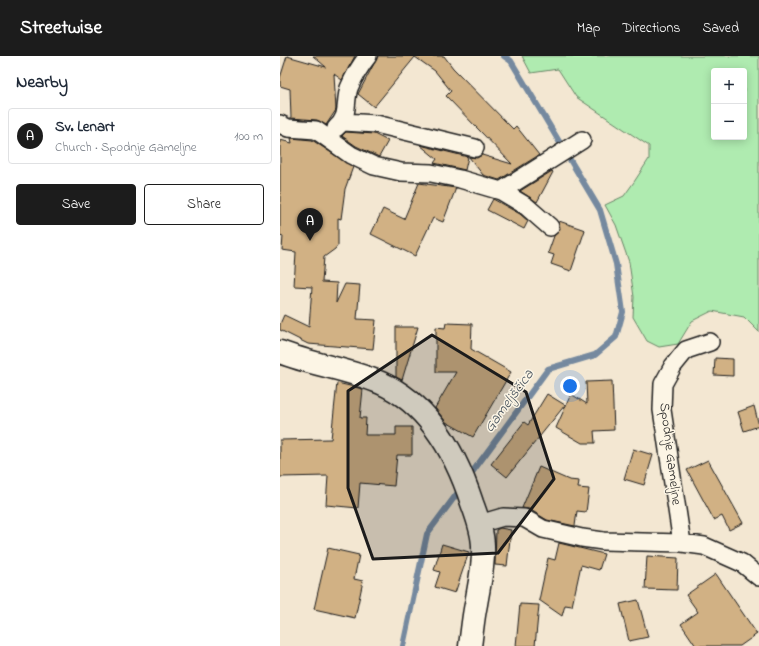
<!DOCTYPE html>
<html lang="en">
<head>
<meta charset="utf-8">
<style>
  body { margin:0; font-family:"Indie Flower",sans-serif; background:#f6f6f7; color:#1f2937 }
  .controls { position:absolute; right:12px; top:12px; display:grid; overflow:hidden; border-radius:4px; box-shadow:0 2px 10px #0003 }
  .controls button { width:36px; height:36px; display:grid; place-items:center; padding:0; border:0; border-bottom:1px solid #e0e1e3; background:#fff; color:#1f2937; font:20px sans-serif }
  .you { position:absolute; left:290px; top:330px; width:14px; height:14px; margin:-10px; border:3px solid #fff; border-radius:50%; background:#1a73e8; box-shadow:0 0 0 6px #1a73e833 }
  .badge { display:grid; place-items:center; width:26px; height:26px; border-radius:50%; background:#1c1c1c; color:#fff; font-size:13px; font-weight:700 }
  .pin { position:absolute; translate:-50% -33px; filter:drop-shadow(0 1px 2px #0008) }
  .pin::after { content:''; position:absolute; top:21px; width:14px; height:12px; background:inherit; clip-path:polygon(0 0,100% 0,50% 100%) }
  .list { margin:0; padding:0; list-style:none }
  h2 { display:flex; justify-content:space-between; align-items:center; height:52px; margin:0; padding:0 16px; font-size:17px }
  h2 small { font-size:13px; font-weight:400; color:#747a83 }
  .list li { display:grid; grid-template-columns:26px 1fr auto; gap:12px; align-items:center; box-sizing:border-box; height:56px; margin:0 8px 8px; padding:0 8px; border:1px solid #e0e1e3; border-radius:4px }
  .list b { display:block; font-size:15px; white-space:nowrap }
  .list p { margin:0; font-size:13px; white-space:nowrap; color:#747a83 }
  .list em { font-size:13px; font-style:normal; color:#747a83 }
  .actions { display:flex; gap:8px; padding:12px 16px }
  .actions a { flex:1; padding:9px 0; border:1px solid #1c1c1c; border-radius:4px; text-align:center; font-size:14px; color:#1c1c1c }
  .actions .main { background:#1c1c1c; color:#fff }
  .map { position:relative; flex:none; width:479px; height:590px; overflow:hidden }
  header { display:flex; align-items:center; gap:24px; box-sizing:border-box; height:56px; padding:0 20px; background:#1c1c1c; color:#fff }
  header strong { font-size:19px }
  nav { display:flex; gap:22px; margin-inline-start:auto; font-size:14px }
  main { display:flex }
  aside { flex:1; background:#fff }
  .map>svg:first-child { display:block }
  .green { fill:#afebb0; stroke:#668466; fill-rule:evenodd }
  .lines { fill:none; stroke-linecap:round; stroke-linejoin:round }
  .stream { stroke:#74899f; stroke-width:6 }
  .building { fill:#d1b184; stroke:#1c1c1c }
  .minor-casing { stroke:#1c1c1c; stroke-width:20 }
  .tertiary-casing { stroke:#1c1c1c; stroke-width:25 }
  .minor { stroke:#fcf5e5; stroke-width:17 }
  .tertiary { stroke:#fcf5e5; stroke-width:22 }
  .marked { fill:#1c1c1c; fill-opacity:0.2; stroke:#1c1c1c; stroke-width:3; stroke-linejoin:round }
  .labels { text-anchor:middle; dominant-baseline:central; stroke-width:3; stroke-linejoin:round; paint-order:stroke }
  .street-label { font-size:14px; fill:#1c1c1c; stroke:#fcf5e5 }
  .water-label { font-size:15px; font-style:italic; fill:#48535d; stroke:#fcf5e5 }
</style>
</head>
<body>
<header>
<strong>Streetwise</strong>
<nav><a>Map</a><a>Directions</a><a>Saved</a></nav>
</header>
<main>
<aside>
<h2>Nearby<small></small></h2>
<ul class="list">
<li><span class="badge">A</span><div><b>Sv. Lenart</b><p>Church · Spodnje Gameljne</p></div><em>100 m</em></li>
</ul>
<div class="actions"><a class="main">Save</a><a>Share</a></div>
</aside>
<div class="map">
<svg width="479" height="590" viewBox="0 0 479 590">
  <rect width="100%" height="100%" fill="#f3e7d2"/>
  <filter id="ink" filterUnits="userSpaceOnUse"><feTurbulence type="fractalNoise" baseFrequency=".025" numOctaves="2"/><feDisplacementMap in="SourceGraphic" scale="8" xChannelSelector="R" yChannelSelector="G"/><feConvolveMatrix kernelMatrix="1 2 1 2 8 2 1 2 1" color-interpolation-filters="sRGB"/></filter>
  <g filter="url(#ink)">
    <path class="green" d="M 242,0 L 479,0 L 479,276 L 464,261 L 432,255 L 412,265 L 398,288 L 379,291 L 367,285 L 353,261 L 354,241 L 349,206 L 336,169 L 325,149 L 344,140 L 354,126 L 369,103 L 369,90 L 296,41 L 278,13 L 251,17 ZM 434,15 L 464,15 L 464,81 L 434,81 Z"/>
    <g class="lines">
      <path class="stream" d="M 188,422 L 268,313 L 315,299 L 336,281 L 343,256 L 336,208 L 320,154 L 231,5 L 224,0
        M 123,590 L 147,478 L 182,431"/>
    </g>
    <path class="building" d="M 7,0 L 46,11 L 33,0 L 75,0 L 62,24 L 54,18 L 56,54 L 46,69 L 37,64 L 11,62 L 10,33 L 0,30 L 0,22 Z
      M 98,0 L 164,0 L 173,12 L 233,73 L 236,70 L 259,99 L 219,124 L 203,119 L 189,101 L 197,102 L 202,99 L 232,108 L 166,40 L 171,35 L 155,15 L 135,1 L 94,51 L 78,38 Z
      M 66,76 L 94,78 L 108,85 L 99,101 L 76,90 L 62,80 Z
      M 11,82 L 32,84 L 73,111 L 65,133 L 61,163 L 58,162 L 58,189 L 55,193 L 44,201 L 42,226 L 57,227 L 56,247 L 65,228 L 80,229 L 77,263 L 96,264 L 93,293 L 28,288 L 0,274 L 0,268 L 4,259 L 29,271 L 32,231 L 14,230 L 16,196 L 2,194 L 3,180 L 0,179 L 0,84 L 12,87 Z
      M 140,89 L 188,101 L 185,114 L 154,107 L 157,103 Z
      M 272,115 L 273,116 L 257,146 L 240,135 Z
      M 139,127 L 176,132 L 163,166 L 153,162 L 135,200 L 91,178 L 103,153 L 124,163 Z
      M 213,143 L 240,158 L 248,165 L 244,173 L 207,154 Z
      M 279,165 L 305,174 L 291,215 L 271,208 L 274,199 L 268,197 L 274,180 L 280,173 Z
      M 166,267 L 192,268 L 191,293 L 231,316 L 193,381 L 166,366 L 155,352 L 176,316 L 156,316 L 156,271 L 165,272 Z
      M 116,271 L 138,271 L 122,324 L 116,321 Z
      M 435,302 L 453,303 L 453,320 L 434,319 Z
      M 332,325 L 334,374 L 314,375 L 315,387 L 302,387 L 276,372 L 291,338 L 307,348 L 306,326 Z
      M 57,327 L 83,333 L 80,362 L 86,362 L 85,379 L 116,379 L 116,371 L 132,371 L 132,399 L 117,399 L 114,430 L 80,427 L 78,452 L 46,449 L 48,420 L 0,421 L 0,384 L 51,383 Z
      M 267,338 L 285,349 L 227,421 L 211,408 L 244,366 L 248,369 Z
      M 474,350 L 479,370 L 464,375 L 458,356 Z
      M 353,393 L 373,399 L 364,429 L 344,423 Z
      M 428,404 L 463,467 L 449,474 L 442,460 L 434,464 L 407,414 Z
      M 259,411 L 289,424 L 299,425 L 298,432 L 309,433 L 306,456 L 297,455 L 295,470 L 267,464 L 249,453 L 242,452 Z
      M 220,472 L 231,474 L 227,510 L 215,509 L 216,474 Z
      M 279,487 L 324,498 L 319,514 L 301,509 L 292,550 L 285,549 L 282,560 L 259,544 L 268,502 L 275,504 Z
      M 162,488 L 189,496 L 175,537 L 155,531 L 160,516 L 154,514 Z
      M 48,492 L 79,499 L 74,523 L 83,525 L 75,562 L 34,553 Z
      M 367,500 L 398,502 L 397,534 L 365,533 Z
      M 436,518 L 477,578 L 460,590 L 416,590 L 401,568 L 418,556 L 406,539 Z
      M 358,544 L 368,581 L 349,585 L 340,548 Z
      M 240,548 L 259,549 L 255,590 L 236,590 Z"/>
    <g class="lines">
      <g class="minor-casing">
        <path id="minor" d="M 64,66 L 96,68 L 195,92
          M 0,68 L 8,72 L 36,74 L 71,99 L 94,110 L 121,116 L 151,117 L 180,123 L 221,135 L 246,150 L 270,171
          M 56,72 C 70,60 64,48 69,32 C 74,20 80,10 88,0
          M 221,135 L 302,84
          M 199,468 L 223,461 L 244,462 L 263,473 L 302,482 L 323,485 L 402,487 L 424,490 L 462,507 L 479,521
          M 402,487 L 382,354 L 383,328 L 393,310 L 406,294 L 430,286"/>
      </g>
      <g class="tertiary-casing">
        <path id="tertiary" d="M 0,296 C 33,309 69,313 101,327 C 150,349 176,398 192,447 C 197,461 203,476 203,491 C 204,510 199,529 196,548 C 193,562 192,576 190,590"/>
      </g>
      <use href="#minor" class="minor"/>
      <use href="#tertiary" class="tertiary"/>
    </g>
  </g>
  <path class="marked" d="M 152,279 L 246,336 L 274,423 L 218,497 L 93,503 L 68,432 L 68,335 Z"/>
  <g class="labels">
    <g class="street-label">
      <text transform="translate(390 398) rotate(83)">Spodnje Gameljne</text>
    </g>
    <g class="water-label">
      <text transform="translate(229 345) rotate(-54)">Gameljščica</text>
    </g>
  </g>
</svg>
<div class="controls">
<button>+</button>
<button>−</button>
</div>
<div class="you"></div>
<div class="pin badge" style="left:30px;top:185px">A</div>
</div>
</main>
</body>
</html>
